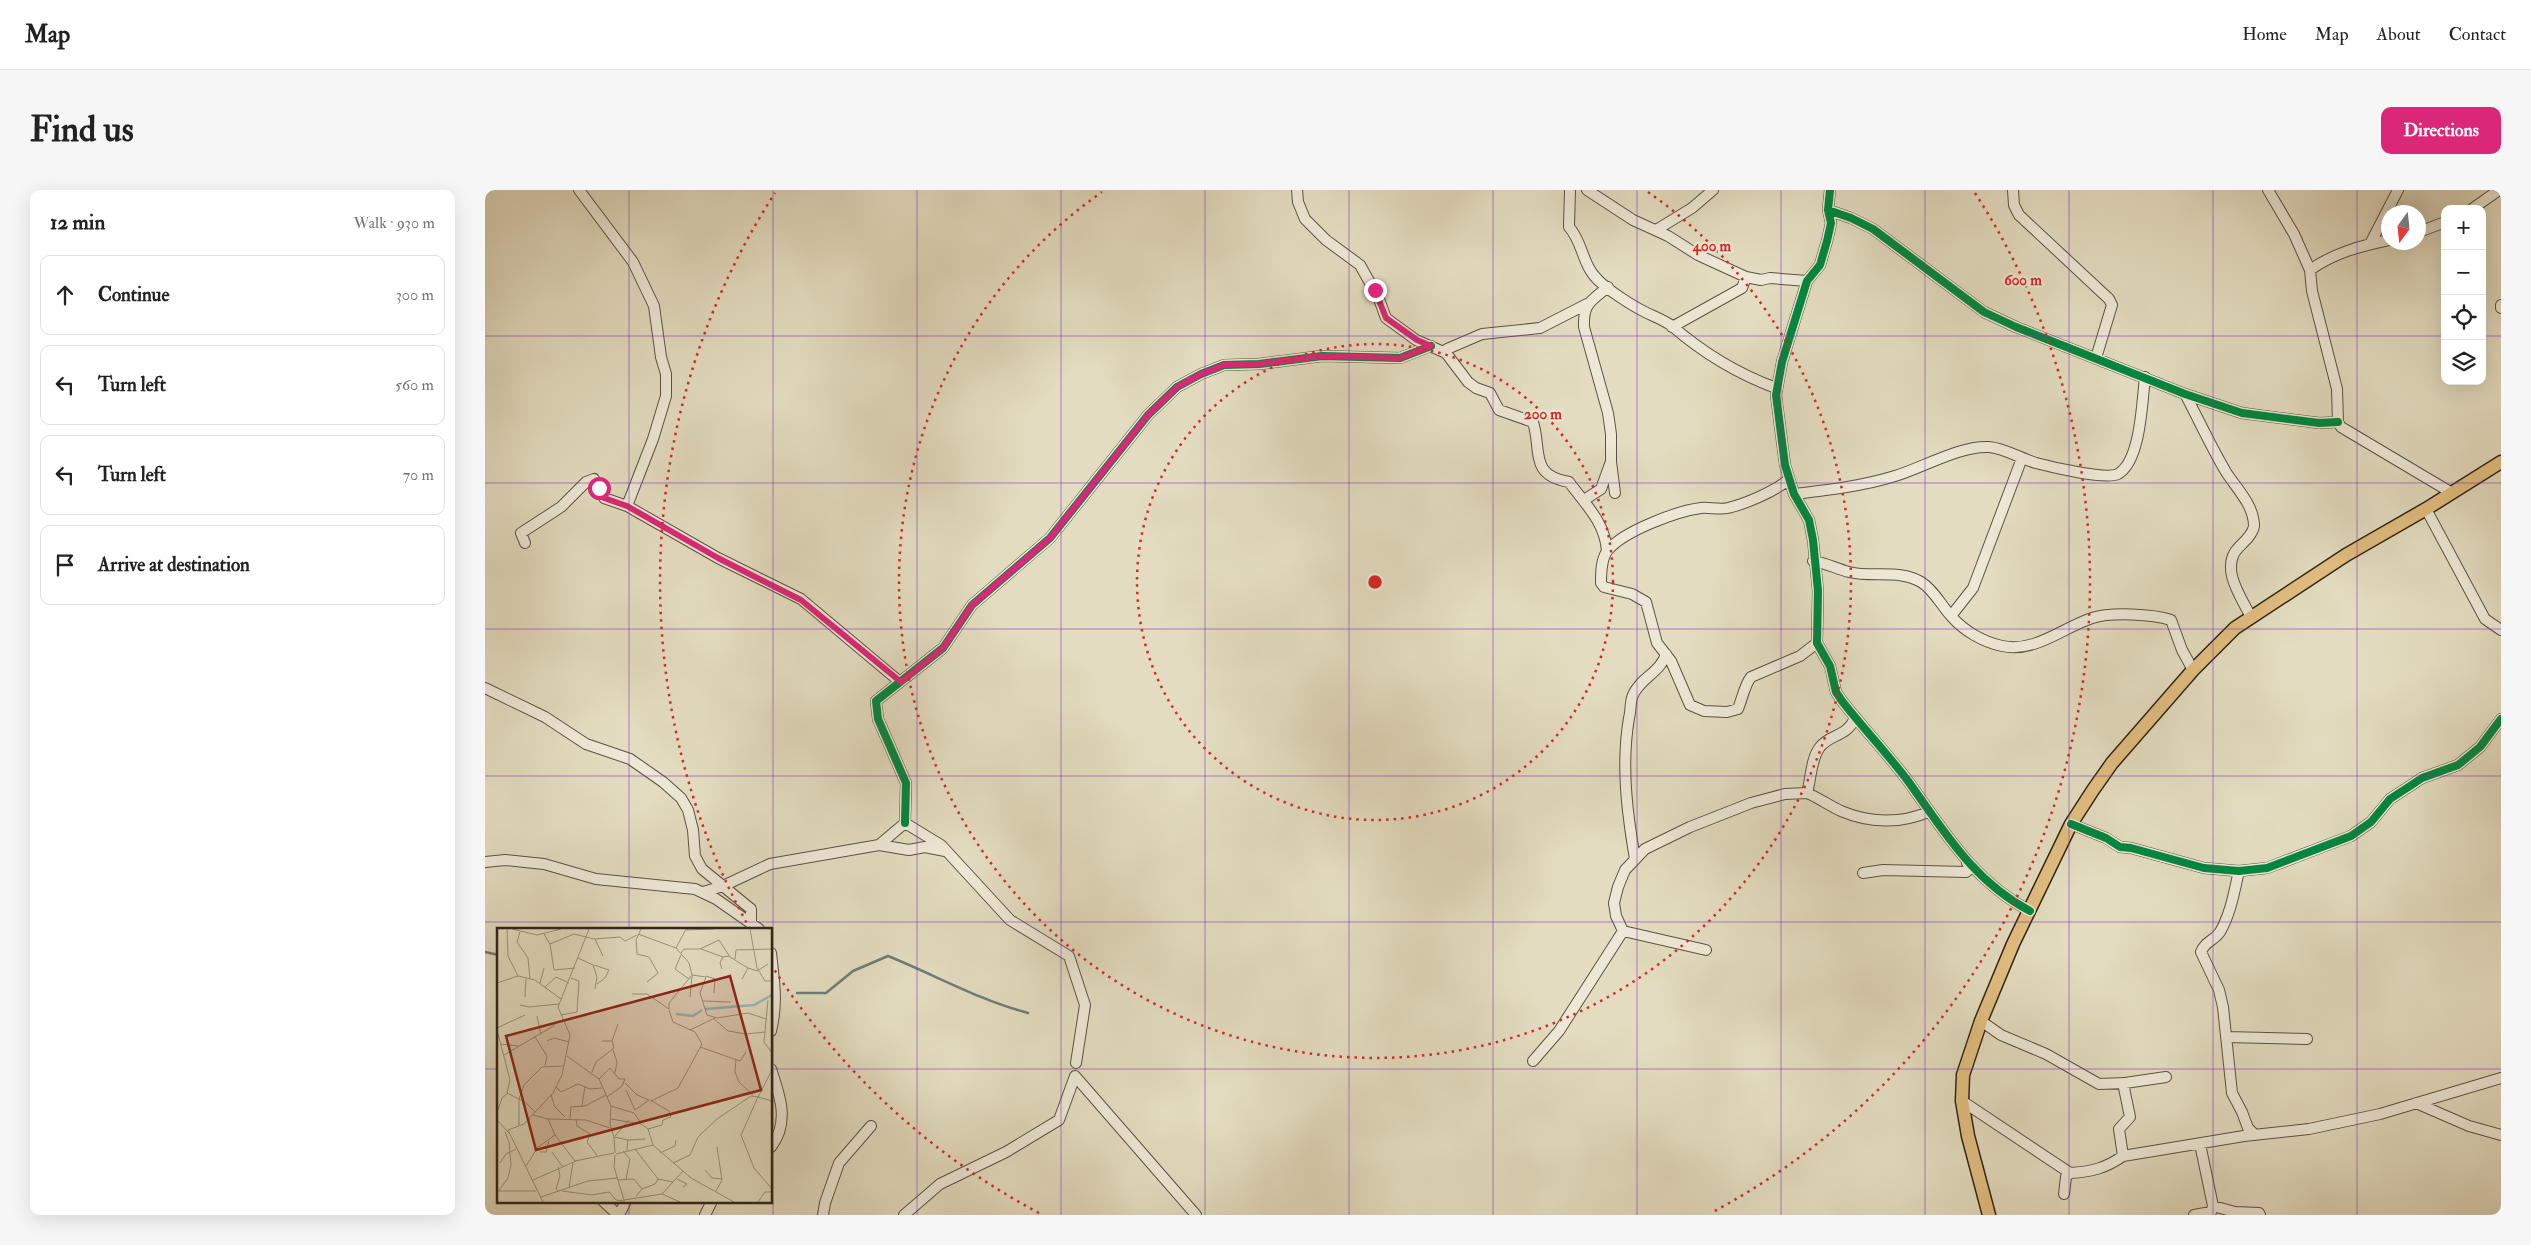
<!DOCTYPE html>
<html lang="en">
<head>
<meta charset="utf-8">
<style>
  body { margin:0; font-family:"IM FELL Double Pica",serif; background:#f6f6f6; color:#222 }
  .controls { position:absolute; right:15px; top:15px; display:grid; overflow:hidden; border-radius:10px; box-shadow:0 5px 20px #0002 }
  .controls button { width:45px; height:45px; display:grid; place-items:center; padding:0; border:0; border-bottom:1px solid #e0e0e0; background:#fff; color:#222; font:25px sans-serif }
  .compass { position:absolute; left:1896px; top:15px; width:45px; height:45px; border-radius:50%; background:#fff; box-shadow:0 5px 20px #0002; rotate:195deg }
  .stop { position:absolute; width:15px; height:15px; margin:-11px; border:4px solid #db2777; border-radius:50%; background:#fff }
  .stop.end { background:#db2777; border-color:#fff; box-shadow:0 1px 5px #0008 }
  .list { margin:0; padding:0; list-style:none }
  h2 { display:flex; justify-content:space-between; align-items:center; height:65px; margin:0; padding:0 20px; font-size:21px }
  h2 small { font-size:16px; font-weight:400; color:#767676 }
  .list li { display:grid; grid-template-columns:32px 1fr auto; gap:15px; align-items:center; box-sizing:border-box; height:80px; margin:0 10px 10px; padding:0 10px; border:1px solid #e0e0e0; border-radius:10px }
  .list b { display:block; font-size:19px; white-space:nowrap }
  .list em { font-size:16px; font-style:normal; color:#767676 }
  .icon { flex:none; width:28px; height:28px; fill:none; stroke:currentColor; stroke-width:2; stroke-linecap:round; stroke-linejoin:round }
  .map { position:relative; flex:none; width:2016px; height:1025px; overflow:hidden; border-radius:10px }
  header { display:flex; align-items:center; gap:30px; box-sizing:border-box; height:70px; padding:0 25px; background:#fff; border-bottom:1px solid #e0e0e0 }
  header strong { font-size:24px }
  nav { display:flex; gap:28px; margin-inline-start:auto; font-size:18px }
  .intro { display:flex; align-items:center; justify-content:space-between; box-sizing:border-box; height:120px; padding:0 30px }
  h1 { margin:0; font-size:35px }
  .button { padding:12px 22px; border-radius:10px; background:#db2777; color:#fff; font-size:18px; font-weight:700 }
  main { display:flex; gap:30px; padding:0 30px }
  aside { flex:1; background:#fff; border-radius:10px; box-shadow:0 5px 20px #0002 }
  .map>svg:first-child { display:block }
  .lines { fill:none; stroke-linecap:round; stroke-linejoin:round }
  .stream { stroke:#6d7e78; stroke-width:2.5 }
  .minor-casing { stroke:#5c5343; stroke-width:12 }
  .major-casing { stroke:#2f2519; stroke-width:15 }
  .minor { stroke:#ede8d6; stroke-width:10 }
  .major { stroke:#e2be80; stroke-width:12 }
  .cycleway-casing { stroke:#ede8d6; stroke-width:11 }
  .cycleway { stroke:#00873e; stroke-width:8 }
  .route { stroke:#db2777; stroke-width:6 }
  .grid { fill:none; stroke:#7b2cbf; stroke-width:1; stroke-opacity:0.55 }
  .ring { fill:none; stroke:#d62828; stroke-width:2.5; stroke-dasharray:2.5 5 }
  .inset-river { fill:none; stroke:#96bab7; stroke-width:2.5 }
  .inset-road { fill:none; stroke:#9b937d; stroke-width:1 }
  .view { fill:#8f2418; fill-opacity:0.15; stroke:#8f2418; stroke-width:2.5 }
  .inset-edge { fill:none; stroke:#2f2519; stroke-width:2.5 }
  .centre { fill:#d62828; stroke:#ede8d6; stroke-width:2.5 }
  .ring-label { font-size:15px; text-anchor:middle; font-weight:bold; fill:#d62828; stroke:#ede8d6; stroke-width:4; stroke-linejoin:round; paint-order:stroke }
</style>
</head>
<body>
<header>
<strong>Map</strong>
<nav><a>Home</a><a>Map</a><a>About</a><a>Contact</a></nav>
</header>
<div class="intro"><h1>Find us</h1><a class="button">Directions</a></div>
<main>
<aside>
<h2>12 min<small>Walk · 930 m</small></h2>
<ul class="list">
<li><svg class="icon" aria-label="ahead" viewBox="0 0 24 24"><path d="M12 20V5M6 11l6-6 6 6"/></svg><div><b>Continue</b></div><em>300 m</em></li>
<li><svg class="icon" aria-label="left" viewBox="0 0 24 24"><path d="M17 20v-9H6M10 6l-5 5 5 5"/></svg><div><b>Turn left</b></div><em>560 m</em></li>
<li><svg class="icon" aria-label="left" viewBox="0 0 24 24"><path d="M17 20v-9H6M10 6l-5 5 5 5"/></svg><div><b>Turn left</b></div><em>70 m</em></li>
<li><svg class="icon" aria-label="arrive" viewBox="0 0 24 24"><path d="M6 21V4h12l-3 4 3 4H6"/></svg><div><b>Arrive at destination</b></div></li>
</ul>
</aside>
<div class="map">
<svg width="2016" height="1025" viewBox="0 0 2016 1025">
  <rect width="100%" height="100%" fill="#e3dcc0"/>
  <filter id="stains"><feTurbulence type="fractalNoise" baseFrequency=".004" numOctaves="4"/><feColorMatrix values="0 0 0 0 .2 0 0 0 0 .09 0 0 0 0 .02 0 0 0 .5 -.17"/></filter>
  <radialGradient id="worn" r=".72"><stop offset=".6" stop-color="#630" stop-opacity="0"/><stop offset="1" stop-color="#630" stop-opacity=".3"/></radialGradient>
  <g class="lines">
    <path class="stream" d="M 0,762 L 14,765
      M 312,803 L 341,803 L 368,781 L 403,766 C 450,785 494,810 543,823"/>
    <g class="minor-casing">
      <path id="minor" d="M 94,0 L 148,72 L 169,116 L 176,167 L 181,184 L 181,206 L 168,249 L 142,316
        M 812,0 L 813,12 L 820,29 L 841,50 L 875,75 L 894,109 L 901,128 L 931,150 L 961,163
        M 1085,0 L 1084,37 C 1098,52 1097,75 1113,90 C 1123,100 1146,115 1160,122 C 1168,126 1179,130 1187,136 C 1217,162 1253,184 1291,198
        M 1102,0 L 1148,30 L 1183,46 L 1213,65 L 1261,87 L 1276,90 L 1285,88 L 1322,91
        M 1345,0 L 1343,20 L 1346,33 L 1342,51 L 1335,75 L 1322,91 L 1297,172 L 1291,205 L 1300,275 L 1309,304 L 1324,330 L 1328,350 L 1333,401 L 1332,453 L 1345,476 L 1351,502 L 1357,511 C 1378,538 1402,563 1423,591 C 1459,641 1488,691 1545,721
        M 1528,0 L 1529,15 L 1534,25 L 1624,109 L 1627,115 L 1611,168
        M 1783,0 L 1809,44 L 1825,80 L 1827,101 L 1852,199 L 1853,232 L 1856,237 L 1967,303
        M 1987,19 L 2014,0
        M 1343,20 L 1366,28 L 1388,39 L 1499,122 L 1531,137 L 1700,204 L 1757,223 L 1834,233 L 1853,232
        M 1171,40 L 1207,18 L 1228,0
        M 1934,42 L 1960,32
        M 1885,54 L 1913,0
        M 1825,80 C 1849,63 1875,56 1904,50
        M 1123,97 C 1106,111 1098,113 1099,137 L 1123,223 L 1126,244 L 1126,272 L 1130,303
        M 1102,114 L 1055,138 L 997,144 L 962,159 L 961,163 L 983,192 L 991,198 L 1005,203 L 1014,220 L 1048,232 C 1057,261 1044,285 1084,292 C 1100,314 1120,332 1122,361
        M 2016,118 L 2016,115
        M 1187,137 L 1257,98 L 1261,87
        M 1700,204 C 1714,230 1726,257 1741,282 C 1751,298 1769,315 1769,336 C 1768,344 1759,352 1754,357 C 1734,377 1756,407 1766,427
        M 1304,289 C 1291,301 1260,314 1243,318 C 1234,320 1224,317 1216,318 C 1192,321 1139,341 1123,360 C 1116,368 1116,383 1116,393 L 1119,397 L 1147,404 L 1161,412 L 1172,453 L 1186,471 L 1205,515 L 1219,521 L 1242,522 L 1253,519 C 1257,509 1260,494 1266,487 L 1315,466 L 1332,453
        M 1309,304 C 1343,300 1378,296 1410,286 C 1437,278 1476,255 1504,257 C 1519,258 1537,269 1551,273 C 1566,277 1621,290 1633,284 C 1656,271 1657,211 1660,187
        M 1099,310 L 1116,299 L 1125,274
        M 1941,319 L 2000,429 L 2016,440
        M 40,353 L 36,343 L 76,317 L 101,292 L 109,289 L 119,308 L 142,316 L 233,368 L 316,409 L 415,492
        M 1328,371 C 1341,373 1352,379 1364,382 C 1387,388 1414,379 1436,392 C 1448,399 1456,415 1466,426 C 1479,441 1498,452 1517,456 C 1550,463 1577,438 1607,428 C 1626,422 1668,424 1686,430 L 1697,460 L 1708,480
        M 1466,426 L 1488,398 L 1537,268
        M 0,498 L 60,527 L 101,554 L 145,569 L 178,592 L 196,608 L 203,620 L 208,640 L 210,666 L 217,679 L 266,719 L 266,733
        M 1322,603 C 1334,608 1345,616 1356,621 C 1384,633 1416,634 1443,622
        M 420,633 L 421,593 L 393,529 L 391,511 L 458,458 L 487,415 L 565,348 L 663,225 L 692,197 L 716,184 L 739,175 L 774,174 L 837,166 L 915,168 L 946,156
        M 420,633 L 456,655 L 525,730 L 584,766 L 600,815 L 591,873
        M 1586,634 L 1621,648 L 1635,657 L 1646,658 L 1719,678 L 1754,681 L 1782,678 L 1866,646 L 1886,632 L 1905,609 L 1925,596 L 1937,588 L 1973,575 L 1995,557 L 2016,529
        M 394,655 L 420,633
        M 1150,669 C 1142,622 1136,575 1144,528 C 1146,521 1145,511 1148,505 C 1155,488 1176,482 1181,464
        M 0,672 L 20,670 L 59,674 L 111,689 L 210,699 L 231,709 L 274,739
        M 1754,681 C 1749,702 1746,723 1735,742 C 1729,751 1720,751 1716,762 L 1734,800 L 1738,817 L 1747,903 L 1757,922 L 1763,938 L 1770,945
        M 1378,683 L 1398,680 L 1481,682 L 1486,678 L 1482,673
        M 218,702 L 238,696 L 285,674 L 394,655 L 424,660 L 440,657 L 460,661
        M 1221,760 L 1138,741 L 1131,726 L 1129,713 L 1133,697 L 1140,680 L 1160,659 L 1205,637 L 1266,613 L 1300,604 L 1322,603 C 1326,589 1326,568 1335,557 C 1345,544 1362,547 1370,528
        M 286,763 C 289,790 293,813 286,841
        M 1496,831 L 1516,845 L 1561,864 L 1614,894 L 1640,893 L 1681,887
        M 1741,847 L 1822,849
        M 1048,871 L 1074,841 L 1138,741
        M 286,879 C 295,906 305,932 286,957
        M 1638,893 L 1645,927 L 1634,939 L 1638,966
        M 1477,911 L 1585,983
        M 1931,913 L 1984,936 L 2016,945
        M 1579,1004 L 1581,987 L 1585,983 C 1606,982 1621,978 1638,966 L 1759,946 L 1824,939 L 1895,924 L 2016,888
        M 118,1011 L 133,1025
        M 1728,1016 L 1750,1022 L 1774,1023 L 1775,1025
        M 134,1025 L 141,1011
        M 220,1025 L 227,1011
        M 338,1025 L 340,1013 L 354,973 L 386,936
        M 419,1025 L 455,994 L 521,962 L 574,930 L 590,886 L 711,1025
        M 1709,1025 L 1726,1022 L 1728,1016 L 1715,954"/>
    </g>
    <g class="major-casing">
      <path id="major" d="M 1504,1025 L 1483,946 L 1477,911 L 1478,885 L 1496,831 L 1528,754 L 1586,634 L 1608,600 L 1627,573 L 1708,480 L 1750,438 L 1861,365 L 1941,319 L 2016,272"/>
    </g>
    <use href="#minor" class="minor"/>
    <use href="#major" class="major"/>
    <g class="cycleway-casing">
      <path id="cycleway" d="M 1345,0 L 1343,20 L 1346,33 L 1342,51 L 1335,75 L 1322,91 L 1297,172 L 1291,205 L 1300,275 L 1309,304 L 1324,330 L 1328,350 L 1333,401 L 1332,453 L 1345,476 L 1351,502 L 1357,511 C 1378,538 1402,563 1423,591 C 1459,641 1488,691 1545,721
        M 1343,20 L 1366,28 L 1388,39 L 1499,122 L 1531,137 L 1700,204 L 1757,223 L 1834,233 L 1853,232
        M 420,633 L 421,593 L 393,529 L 391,511 L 458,458 L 487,415 L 565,348 L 663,225 L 692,197 L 716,184 L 739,175 L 774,174 L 837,166 L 915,168 L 946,156
        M 1586,634 L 1621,648 L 1635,657 L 1646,658 L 1719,678 L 1754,681 L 1782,678 L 1866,646 L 1886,632 L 1905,609 L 1925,596 L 1937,588 L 1973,575 L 1995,557 L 2016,529"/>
    </g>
    <use href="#cycleway" class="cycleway"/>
  </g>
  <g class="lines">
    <path class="route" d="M 114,298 L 119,308 L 142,316 L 233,368 L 316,410 L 416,492 L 458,458 L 487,415 L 565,348 L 663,225 L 692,197 L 716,184 L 739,175 L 774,174 L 837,166 L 915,168 L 946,156 L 932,150 L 901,128 L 890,100"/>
  </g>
  <path class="grid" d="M 144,0 L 144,739M 288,0 L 288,1025M 432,0 L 432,1025M 576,0 L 576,1025M 720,0 L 720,1025M 864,0 L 864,1025M 1008,0 L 1008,1025M 1152,0 L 1152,1025M 1296,0 L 1296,1025M 1440,0 L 1440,1025M 1584,0 L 1584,1025M 1728,0 L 1728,1025M 1872,0 L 1872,1025M 0,146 L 1960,146M 1997,146 L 2016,146M 0,293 L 2016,293M 0,439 L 2016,439M 0,586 L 2016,586M 0,732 L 2016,732M 0,879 L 14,879M 286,879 L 2016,879M 144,1011 L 144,1025"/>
  <g class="ring">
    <circle cx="890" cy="392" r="238"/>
    <path d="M1163 2A476 476 0 1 1 617 2"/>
    <path d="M554 1023A715 715 0 0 1 287 776M265 739A715 715 0 0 1 290 3M1490 3A715 715 0 0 1 1226 1023"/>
  </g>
  <g transform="translate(12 738)">
    <rect width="275" height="275" fill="#e3dcc0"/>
    <path class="inset-river" d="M 208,81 L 257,77 L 275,67M 179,86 L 196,88 L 205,82"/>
    <path class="inset-road" d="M 10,1 L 11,28 L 21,48 L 38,52 L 64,71M 15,1 L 40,7 L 64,1M 144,1 L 139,12 L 140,26 L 152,29 L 161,45 L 150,54M 189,1 L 179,20 L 192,35 L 195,47 L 209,49 L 203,65 L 210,87 L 220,90 L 251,85 L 269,91M 253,1 L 260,40 L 268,53 L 275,53M 189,2 L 217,1M 23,4 L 20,14 L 31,30 L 33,51M 47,6 L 53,16 L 57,42 L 78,40M 141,6 L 179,20M 98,11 L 106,28M 53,16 L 77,6 L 97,11 L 123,9 L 128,13 L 140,7M 204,21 L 226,29M 184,25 L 187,21 L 203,21 L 222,12 L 233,29 L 251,40 L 245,51M 184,27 L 178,41 L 192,51M 81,30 L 96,37 L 100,49 L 98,61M 238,31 L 239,22 L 275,21M 97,37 L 112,42 L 108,50 L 100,56M 251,40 L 260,43 L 271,36M 225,41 L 223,35 L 226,29 L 232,28M 209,48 L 218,51 L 217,65M 0,55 L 21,48M 43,55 L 47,40M 48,59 L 59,49 L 72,55M 135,66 L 150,66 L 172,81 L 172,75 L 195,47M 28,69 L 29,51M 193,69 L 195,48M 271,72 L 267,114 L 275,125M 206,73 L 234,74M 23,77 L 32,79 L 62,76M 64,87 L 80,84 L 82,53 L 74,50M 40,88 L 44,107M 217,91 L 231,103 L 249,106 L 268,104M 0,100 L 28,87M 0,102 L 13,152 L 10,165 L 28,174 L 38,184M 193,102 L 218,90M 38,109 L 50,128 L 48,138M 50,113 L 57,110 L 72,114M 115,113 L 121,96M 4,116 L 21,118M 203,119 L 243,133 L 249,124M 116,122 L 120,134 L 118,145M 7,127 L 58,97M 70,128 L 102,151 L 114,178 L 113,196 L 117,209 L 118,225M 239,131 L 238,144 L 242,154 L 256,167M 95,144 L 99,134 L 117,120 L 115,113 L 105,113M 102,151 L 113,140 L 122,151 L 128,151 L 125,158 L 110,169M 128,155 L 140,167 L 152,172 L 138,182M 59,159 L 64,164 L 81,156 L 93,161 L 105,160M 129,162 L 138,182M 54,167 L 58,179 L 68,189M 154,173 L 181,160 L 205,116 L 198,104 L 176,94 L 172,82M 275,173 L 261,169 L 244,207 L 257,240 L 275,261M 85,178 L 88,158M 114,178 L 137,185 L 144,195M 0,185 L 5,170 L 11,165M 36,187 L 51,191 L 58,207 L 78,233 L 117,225M 51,191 L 89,192 L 113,200M 73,191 L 74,179 L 88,178 L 109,167M 79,191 L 80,198 L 93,206 L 90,214 L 101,229M 114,191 L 144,196 L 151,201 L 156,217M 0,192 L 12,205M 22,198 L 22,171 L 27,157 L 45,139 L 67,138M 151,201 L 165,197 L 166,192 L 174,189 L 172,183 L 153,172M 118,208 L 132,192M 117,209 L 131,212 L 130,222M 131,212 L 148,211M 138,221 L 161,251 L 158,256 L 145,261M 126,223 L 133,231 L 129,251M 43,224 L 49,224 L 52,213M 55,224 L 65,238M 163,225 L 178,218 L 179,212M 119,226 L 156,217 L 194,250 L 237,274M 118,227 L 117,239 L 127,272M 3,235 L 9,226 L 19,221M 176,235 L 193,227 L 201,209 L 220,191 L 254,168 L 261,169 L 275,142M 29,238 L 41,219 L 58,207M 61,239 L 63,248 L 59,261 L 62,264M 208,242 L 215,250 L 225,251M 161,251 L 176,254M 180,251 L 190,256 L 186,259M 36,252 L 79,233M 121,252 L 137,251 L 145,261 L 139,268M 72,259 L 76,235M 2,263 L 39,263M 65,263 L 95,267 L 112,264 L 119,272 L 128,273M 219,263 L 225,252 L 220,219M 0,265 L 11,250 L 14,237 L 12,214 L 8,204M 165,266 L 186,243M 44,269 L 91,253 L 120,250M 127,272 L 165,266 L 183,274M 46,274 L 11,202 L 27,196 L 56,165 L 65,147 L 73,107 L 61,79 L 92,1M 261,274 L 268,264 L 275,264"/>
    <path class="view" d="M 233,48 L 264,162 L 39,222 L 9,108 Z"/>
    <rect width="275" height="275" class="inset-edge"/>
  </g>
  <circle cx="890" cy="392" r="8" class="centre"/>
  <g class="ring-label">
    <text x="1227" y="61">400 m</text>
    <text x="1538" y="95">600 m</text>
    <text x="1058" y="229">200 m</text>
  </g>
  <rect width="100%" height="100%" filter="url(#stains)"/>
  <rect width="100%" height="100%" fill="url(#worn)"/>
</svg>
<div class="controls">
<button>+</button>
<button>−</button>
<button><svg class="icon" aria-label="locate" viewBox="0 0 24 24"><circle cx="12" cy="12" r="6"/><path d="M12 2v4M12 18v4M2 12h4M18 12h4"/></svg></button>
<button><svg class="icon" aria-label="layers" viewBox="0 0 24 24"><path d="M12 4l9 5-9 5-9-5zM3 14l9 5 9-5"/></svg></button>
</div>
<svg class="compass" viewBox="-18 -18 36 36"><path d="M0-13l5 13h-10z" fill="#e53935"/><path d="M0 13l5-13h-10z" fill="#767676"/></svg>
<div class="stop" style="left:114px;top:298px"></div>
<div class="stop end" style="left:890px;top:100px"></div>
</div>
</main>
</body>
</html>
